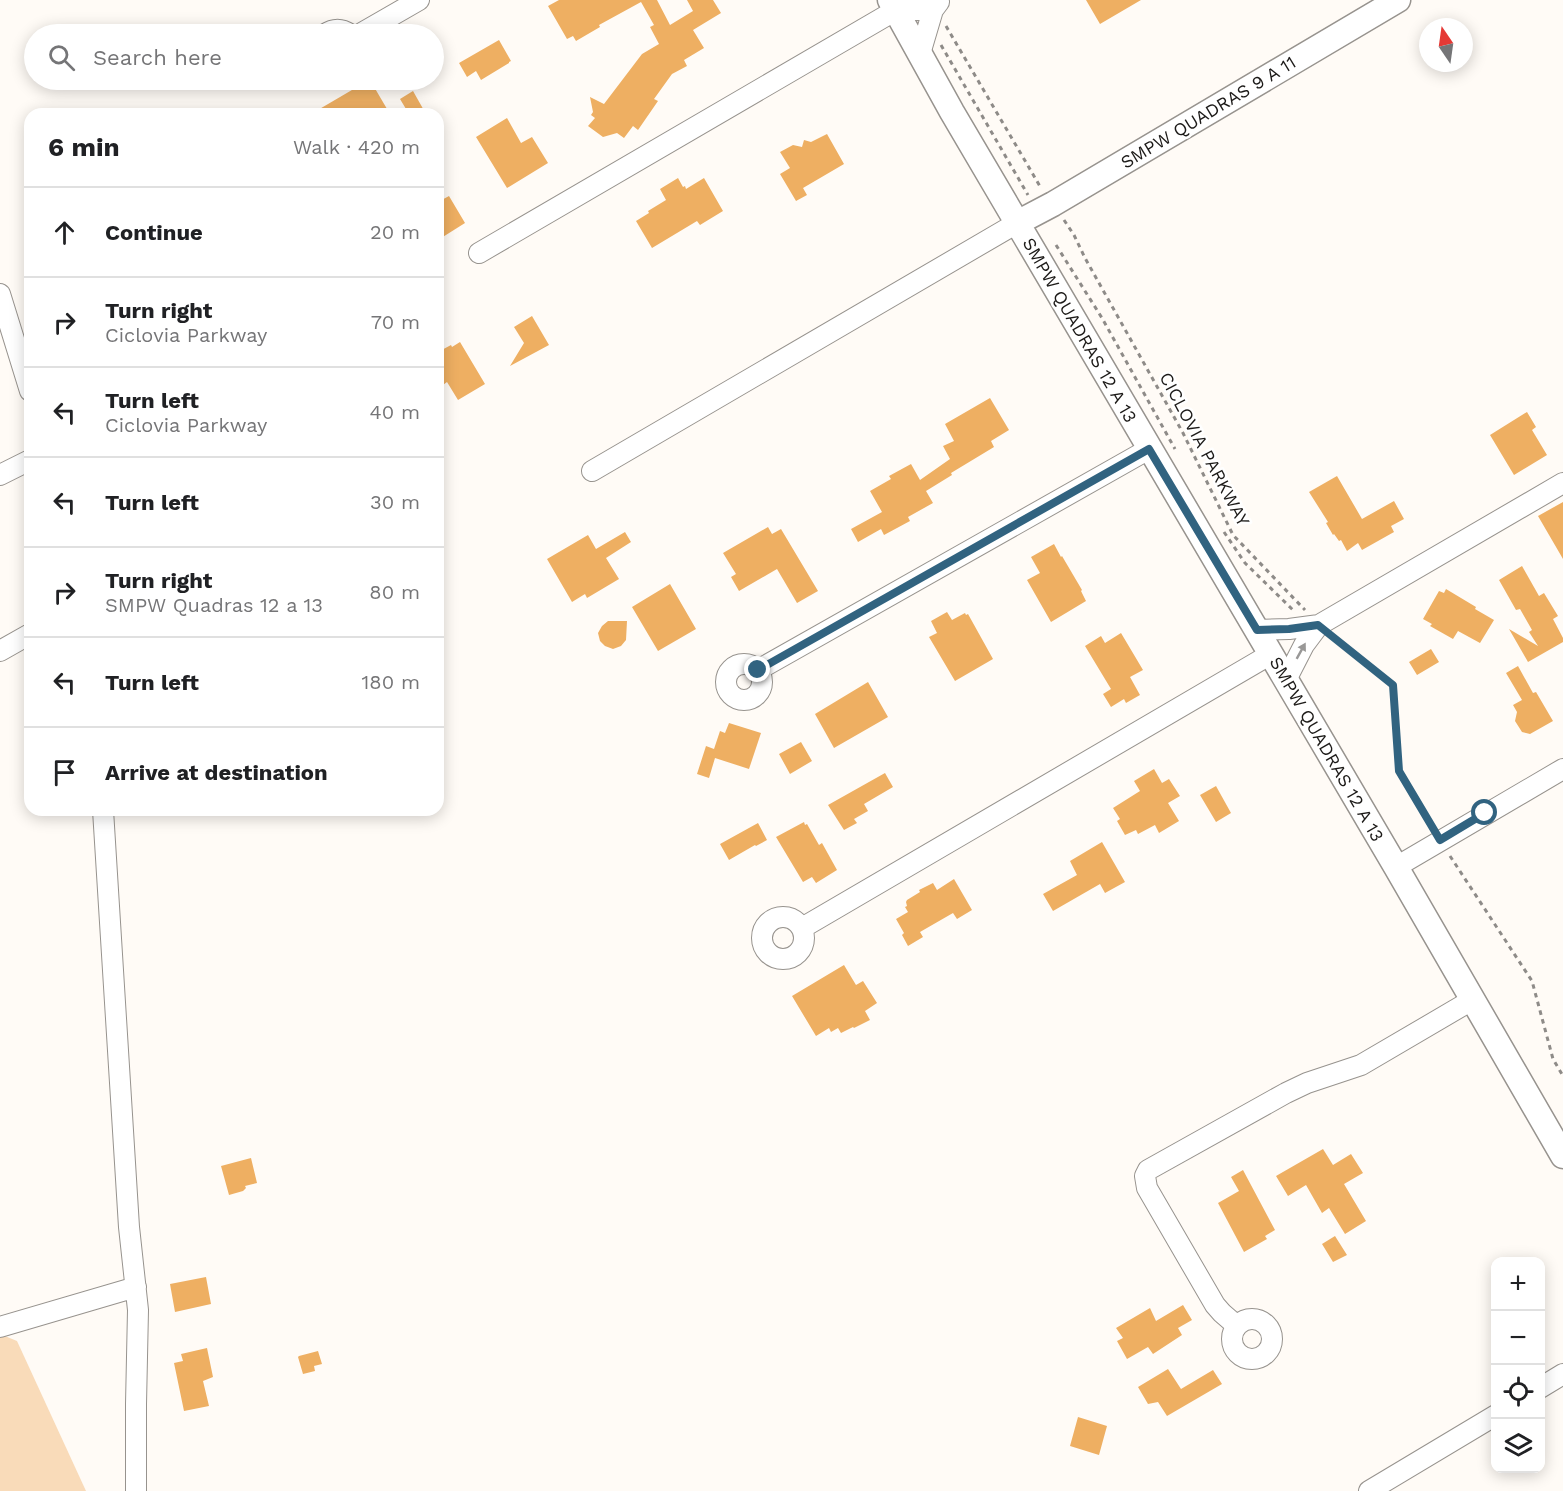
<!DOCTYPE html>
<html lang="en">
<head>
<meta charset="utf-8">
<style>
  body { margin:0; font-family:"Work Sans",sans-serif; background:#f6f6f6; color:#202124 }
  .controls { position:absolute; right:18px; bottom:18px; display:grid; overflow:hidden; border-radius:12px; box-shadow:0 3px 15px #0003 }
  .controls button { width:54px; height:54px; display:grid; place-items:center; padding:0; border:0; border-bottom:2px solid #e0e0e0; background:#fff; color:#202124; font:30px sans-serif }
  .compass { position:absolute; left:1419px; top:18px; width:54px; height:54px; border-radius:50%; background:#fff; box-shadow:0 3px 15px #0003; rotate:347deg }
  .stop { position:absolute; width:18px; height:18px; margin:-14px; border:4px solid #316380; border-radius:50%; background:#fff }
  .stop.end { background:#316380; border-color:#fff; box-shadow:0 2px 6px #0008 }
  .list { margin:0; padding:0; list-style:none }
  h2 { display:flex; justify-content:space-between; align-items:center; height:78px; margin:0; padding:0 24px; font-size:26px }
  h2 small { font-size:20px; font-weight:400; color:#757577 }
  .list li { display:grid; grid-template-columns:39px 1fr auto; gap:18px; align-items:center; box-sizing:border-box; height:90px; padding:0 24px; border-top:2px solid #e0e0e0 }
  .list b { display:block; font-size:22px; white-space:nowrap }
  .list p { margin:0; font-size:20px; white-space:nowrap; color:#757577 }
  .list em { font-size:20px; font-style:normal; color:#757577 }
  .icon { flex:none; width:33px; height:33px; fill:none; stroke:currentColor; stroke-width:2; stroke-linecap:round; stroke-linejoin:round }
  .map { position:relative; flex:none; width:1563px; height:1491px; overflow:hidden }
  .search { position:absolute; background:#fff; box-shadow:0 3px 15px #0003; left:24px; top:24px; width:420px; height:66px; display:flex; align-items:center; gap:15px; box-sizing:border-box; padding:0 21px; border-radius:33px; color:#757577; font-size:22px }
  .panel { position:absolute; background:#fff; box-shadow:0 3px 15px #0003; left:24px; top:108px; width:420px; height:708px; border-radius:18px }
  .map>svg:first-child { display:block }
  .green { fill:#f9dbb9 }
  .building { fill:#eeaf62 }
  .lines { fill:none; stroke-linecap:round; stroke-linejoin:round }
  .minor-casing { stroke:#97938e; stroke-width:22 }
  .tertiary-casing { stroke:#97938e; stroke-width:27 }
  .path { stroke:#8e8b88; stroke-width:3; stroke-dasharray:4.5 4.5; stroke-linecap:butt }
  .minor { stroke:#fff; stroke-width:20 }
  .tertiary { stroke:#fff; stroke-width:24 }
  .oneway { fill:#999897 }
  .route { stroke:#316380; stroke-width:8 }
  .labels { text-anchor:middle; dominant-baseline:central; stroke-width:5; stroke-linejoin:round; paint-order:stroke }
  .street-label { font-size:18px; fill:#1c1a18; stroke:#fff }
</style>
</head>
<body>
<div class="map">
<svg width="1563" height="1491" viewBox="0 0 1563 1491">
  <rect width="100%" height="100%" fill="#fffbf6"/>
  <path class="green" d="M 0,1334 L 17,1341 L 86,1491 L 0,1491 Z"/>
  <path class="building" d="M 559,0 L 657,0 L 670,25 L 693,11 L 687,0 L 713,0 L 721,13 L 693,30 L 704,48 L 684,60 L 687,66 L 672,74 L 654,99 L 658,101 L 638,130 L 633,126 L 624,138 L 617,133 L 603,137 L 588,126 L 595,118 L 591,115 L 593,112 L 590,97 L 604,104 L 642,54 L 659,44 L 650,27 L 654,25 L 641,2 L 599,25 L 600,27 L 576,41 L 573,36 L 567,39 L 548,6 Z
    M 1086,0 L 1141,0 L 1100,24 Z
    M 499,40 L 511,61 L 509,62 L 509,63 L 481,80 L 476,71 L 467,77 L 459,63 Z
    M 370,80 L 390,114 L 311,114 L 369,80 Z
    M 413,91 L 426,114 L 409,114 L 400,99 Z
    M 507,118 L 521,143 L 532,137 L 548,163 L 507,188 L 476,137 Z
    M 827,134 L 844,164 L 803,188 L 807,195 L 796,201 L 780,174 L 790,168 L 780,152 L 793,145 L 802,147 L 804,140 L 811,142 Z
    M 678,178 L 683,187 L 685,186 L 686,189 L 704,178 L 723,211 L 700,225 L 697,221 L 652,248 L 636,221 L 649,213 L 648,211 L 666,200 L 660,189 Z
    M 449,196 L 465,223 L 438,240 L 438,202 Z
    M 532,316 L 549,345 L 510,366 L 524,343 L 514,327 Z
    M 460,342 L 485,384 L 458,400 L 447,382 L 443,385 L 438,376 L 438,352 L 451,345 L 452,347 Z
    M 990,398 L 1009,430 L 991,441 L 994,447 L 951,473 L 952,475 L 926,491 L 933,503 L 908,517 L 910,521 L 884,535 L 881,529 L 858,542 L 851,529 L 882,512 L 870,491 L 891,479 L 889,476 L 911,464 L 920,480 L 950,459 L 943,446 L 954,441 L 945,424 Z
    M 1527,412 L 1536,427 L 1532,430 L 1547,455 L 1514,475 L 1490,435 Z
    M 1337,476 L 1362,519 L 1394,501 L 1404,519 L 1391,526 L 1394,532 L 1362,550 L 1358,543 L 1347,551 L 1341,540 L 1339,541 L 1334,534 L 1333,535 L 1326,523 L 1328,522 L 1309,492 Z
    M 1563,502 L 1563,559 L 1538,516 Z
    M 768,527 L 772,534 L 781,529 L 818,591 L 797,603 L 777,569 L 739,591 L 731,577 L 736,574 L 723,553 Z
    M 625,532 L 631,542 L 606,558 L 619,579 L 587,598 L 585,594 L 572,602 L 547,559 L 588,535 L 596,549 Z
    M 1054,544 L 1061,557 L 1062,556 L 1082,590 L 1081,591 L 1086,601 L 1051,622 L 1027,580 L 1040,573 L 1031,557 Z
    M 1522,566 L 1539,596 L 1544,593 L 1558,616 L 1553,619 L 1563,638 L 1563,642 L 1528,662 L 1509,629 L 1538,646 L 1529,632 L 1532,630 L 1520,609 L 1516,610 L 1499,580 Z
    M 670,584 L 696,629 L 658,651 L 632,607 Z
    M 1446,589 L 1476,607 L 1475,609 L 1494,620 L 1480,643 L 1458,631 L 1453,639 L 1430,626 L 1432,624 L 1423,619 L 1439,591 L 1444,593 Z
    M 947,612 L 952,620 L 965,613 L 966,615 L 968,614 L 993,659 L 955,681 L 929,637 L 937,633 L 931,621 Z
    M 608,621 L 627,621 L 626,640 L 621,646 L 613,649 L 605,646 L 600,641 L 598,633 L 602,626 Z
    M 1121,633 L 1143,670 L 1130,677 L 1140,695 L 1126,703 L 1124,699 L 1111,707 L 1103,694 L 1111,689 L 1085,646 L 1101,636 L 1105,643 Z
    M 1431,649 L 1439,662 L 1417,675 L 1409,662 Z
    M 1518,666 L 1533,693 L 1536,692 L 1553,721 L 1530,734 L 1522,732 L 1515,721 L 1517,712 L 1513,705 L 1522,700 L 1506,673 Z
    M 868,682 L 888,717 L 834,748 L 815,714 Z
    M 729,723 L 761,733 L 749,769 L 715,758 L 709,778 L 697,774 L 706,746 L 714,749 L 720,731 L 725,733 Z
    M 801,742 L 812,761 L 790,774 L 779,754 Z
    M 1154,769 L 1162,783 L 1169,779 L 1180,796 L 1168,803 L 1179,821 L 1159,833 L 1155,825 L 1138,834 L 1136,830 L 1125,835 L 1117,821 L 1120,819 L 1113,808 L 1140,791 L 1134,781 Z
    M 885,773 L 893,787 L 864,804 L 868,811 L 854,819 L 857,823 L 844,830 L 828,805 Z
    M 1216,786 L 1231,813 L 1216,822 L 1200,795 Z
    M 804,822 L 805,825 L 807,824 L 819,845 L 822,843 L 837,870 L 816,883 L 812,877 L 803,882 L 776,837 Z
    M 758,823 L 767,840 L 756,846 L 755,845 L 729,860 L 720,844 Z
    M 1102,842 L 1125,882 L 1105,893 L 1100,884 L 1053,911 L 1043,894 L 1077,875 L 1070,861 Z
    M 954,879 L 972,910 L 957,919 L 953,913 L 920,932 L 923,937 L 908,946 L 902,935 L 904,933 L 896,919 L 908,912 L 905,907 L 907,906 L 906,902 L 907,900 L 920,892 L 919,890 L 933,883 L 937,890 Z
    M 844,965 L 856,985 L 863,981 L 877,1003 L 865,1011 L 870,1020 L 854,1028 L 853,1027 L 841,1033 L 838,1028 L 831,1032 L 829,1028 L 816,1036 L 792,996 Z
    M 1323,1149 L 1333,1165 L 1351,1154 L 1363,1173 L 1344,1184 L 1366,1221 L 1345,1234 L 1329,1208 L 1322,1213 L 1306,1185 L 1288,1196 L 1276,1176 Z
    M 251,1158 L 257,1183 L 245,1186 L 246,1188 L 243,1191 L 229,1195 L 221,1166 Z
    M 1243,1170 L 1275,1230 L 1265,1236 L 1267,1239 L 1244,1252 L 1218,1203 L 1239,1191 L 1231,1177 Z
    M 1335,1236 L 1347,1255 L 1333,1262 L 1322,1244 Z
    M 206,1277 L 211,1304 L 175,1312 L 170,1284 Z
    M 1183,1305 L 1192,1320 L 1178,1328 L 1182,1335 L 1153,1354 L 1148,1347 L 1127,1359 L 1117,1341 L 1123,1338 L 1116,1328 L 1150,1308 L 1156,1321 Z
    M 207,1348 L 213,1377 L 203,1381 L 209,1406 L 184,1411 L 174,1363 L 183,1361 L 181,1354 Z
    M 318,1351 L 322,1364 L 314,1366 L 315,1371 L 303,1374 L 298,1357 L 299,1356 Z
    M 1168,1369 L 1181,1389 L 1213,1370 L 1222,1384 L 1167,1416 L 1158,1402 L 1148,1404 L 1138,1387 Z
    M 1078,1417 L 1107,1426 L 1099,1455 L 1070,1446 Z"/>
  <g class="lines">
    <g class="minor-casing">
      <path id="minor" d="M 325,34 C 334,28 341,28 350,34
        M 360,34 L 419,0
        M 920,54 L 933,10 L 939,2
        M 479,253 L 896,10 L 933,10
        M 0,294 L 30,391
        M 592,471 L 1017,223
        M 0,475 L 30,460
        M 1257,630 L 1289,629 L 1319,625 L 1563,483
        M 0,651 L 30,634
        M726 682a18 18 0 1 1 36 0a18 18 0 1 1-36 0Z
        M 758,670 L 1149,449
        M 1286,680 L 1304,645 L 1319,625
        M 103,810 L 129,1227 L 138,1310 L 136,1404 L 136,1491
        M 1396,867 L 1563,769
        M762 938a21 21 0 1 1 42 0a21 21 0 1 1-42 0Z
        M 802,928 L 1271,654
        M1232 1339a20 20 0 1 1 40 0a20 20 0 1 1-40 0Z
        M 1237,1326 L 1222,1313 L 1215,1305 L 1147,1188 L 1145,1176 L 1148,1170 L 1286,1093 L 1307,1083 L 1361,1065 L 1472,1000
        M 0,1327 L 136,1287
        M 1540,1388 L 1563,1374
        M 1369,1491 L 1496,1415"/>
    </g>
    <g class="tertiary-casing">
      <path id="tertiary" d="M 890,0 L 952,112 L 1396,867 L 1563,1156
        M 1017,223 L 1053,204 L 1398,0"/>
    </g>
    <path class="path" d="M 946,26 L 1041,188
      M 941,45 L 1028,195
      M 1064,220 L 1074,235 L 1085,258 L 1183,433 L 1233,535 L 1305,610
      M 1056,245 L 1102,318 L 1175,449
      M 1224,532 L 1245,563 L 1293,610
      M 1334,637 L 1393,685 L 1399,771 L 1432,827
      M 1450,856 L 1532,981 L 1553,1059 L 1563,1076"/>
    <use href="#minor" class="minor"/>
    <use href="#tertiary" class="tertiary"/>
  </g>
  <defs><path id="oneway-solid" d="M-6-.8H1V-3.2L6.5 0L1 3.2V.8H-6Z" transform="scale(1.5)"/></defs>
  <use class="oneway" href="#oneway-solid" transform="translate(1301 651) rotate(-61)"/>
  <g class="lines">
    <path class="route" d="M 758,670 L 1149,449 L 1257,630 L 1289,629 L 1318,625 L 1393,685 L 1399,771 L 1440,840 L 1485,813"/>
  </g>
  <g class="labels">
    <g class="street-label">
      <text transform="translate(1208 112) rotate(-31)">SMPW QUADRAS 9 A 11</text>
      <text transform="translate(1080 330) rotate(60)">SMPW QUADRAS 12 A 13</text>
      <text transform="translate(1205 449) rotate(62)">CICLOVIA PARKWAY</text>
      <text transform="translate(1327 749) rotate(60)">SMPW QUADRAS 12 A 13</text>
    </g>
  </g>
</svg>
<div class="controls">
<button>+</button>
<button>−</button>
<button><svg class="icon" aria-label="locate" viewBox="0 0 24 24"><circle cx="12" cy="12" r="6"/><path d="M12 2v4M12 18v4M2 12h4M18 12h4"/></svg></button>
<button><svg class="icon" aria-label="layers" viewBox="0 0 24 24"><path d="M12 4l9 5-9 5-9-5zM3 14l9 5 9-5"/></svg></button>
</div>
<svg class="compass" viewBox="-18 -18 36 36"><path d="M0-13l5 13h-10z" fill="#e53935"/><path d="M0 13l5-13h-10z" fill="#757577"/></svg>
<div class="stop" style="left:1485px;top:813px"></div>
<div class="stop end" style="left:758px;top:670px"></div>
<div class="search"><svg class="icon" aria-label="search" viewBox="0 0 24 24"><circle cx="10" cy="10" r="6"/><path d="M15 15l6 6"/></svg>Search here</div>
<section class="panel">
<h2>6 min<small>Walk · 420 m</small></h2>
<ul class="list">
<li><svg class="icon" aria-label="ahead" viewBox="0 0 24 24"><path d="M12 20V5M6 11l6-6 6 6"/></svg><div><b>Continue</b></div><em>20 m</em></li>
<li><svg class="icon" aria-label="right" viewBox="0 0 24 24"><path d="M7 20v-9h11M14 6l5 5-5 5"/></svg><div><b>Turn right</b><p>Ciclovia Parkway</p></div><em>70 m</em></li>
<li><svg class="icon" aria-label="left" viewBox="0 0 24 24"><path d="M17 20v-9H6M10 6l-5 5 5 5"/></svg><div><b>Turn left</b><p>Ciclovia Parkway</p></div><em>40 m</em></li>
<li><svg class="icon" aria-label="left" viewBox="0 0 24 24"><path d="M17 20v-9H6M10 6l-5 5 5 5"/></svg><div><b>Turn left</b></div><em>30 m</em></li>
<li><svg class="icon" aria-label="right" viewBox="0 0 24 24"><path d="M7 20v-9h11M14 6l5 5-5 5"/></svg><div><b>Turn right</b><p>SMPW Quadras 12 a 13</p></div><em>80 m</em></li>
<li><svg class="icon" aria-label="left" viewBox="0 0 24 24"><path d="M17 20v-9H6M10 6l-5 5 5 5"/></svg><div><b>Turn left</b></div><em>180 m</em></li>
<li><svg class="icon" aria-label="arrive" viewBox="0 0 24 24"><path d="M6 21V4h12l-3 4 3 4H6"/></svg><div><b>Arrive at destination</b></div></li>
</ul>
</section>
</div>
</body>
</html>
